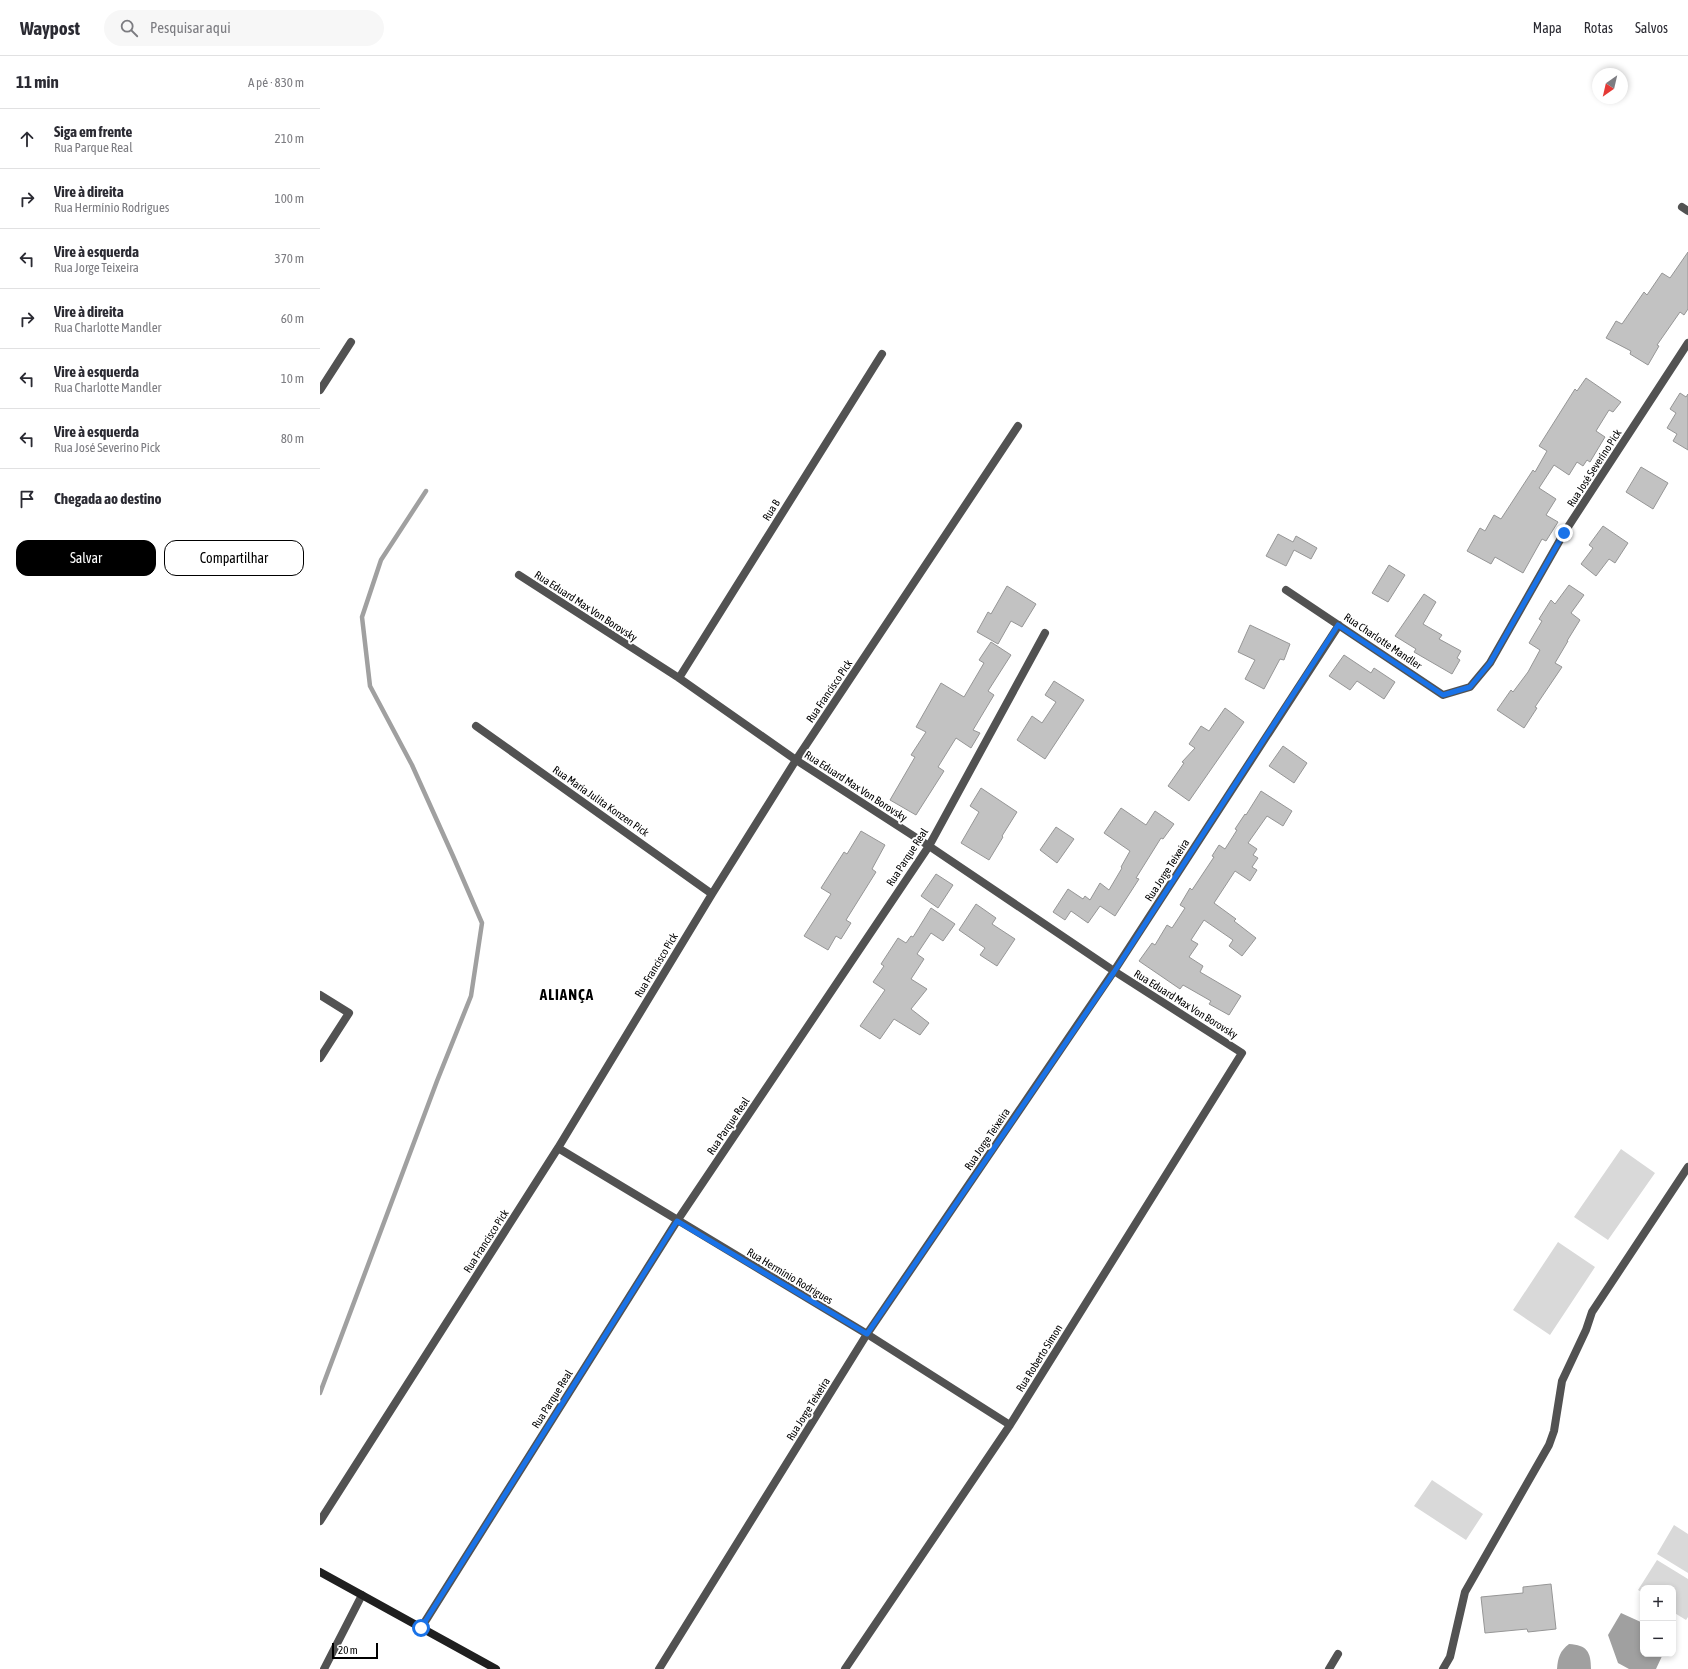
<!DOCTYPE html>
<html lang="pt">
<head>
<meta charset="utf-8">
<style>
  body { margin:0; font-family:"Asap Condensed",sans-serif; background:#f7f7f7; color:#2b2b33 }
  .controls { position:absolute; right:12px; bottom:12px; display:grid; overflow:hidden; border-radius:8px; box-shadow:0 2px 6px #0003 }
  .controls button { width:36px; height:36px; display:grid; place-items:center; padding:0; border:0; border-bottom:1px solid #e1e1e2; background:#fff; color:#2b2b33; font:20px sans-serif }
  .compass { position:absolute; left:1272px; top:12px; width:36px; height:36px; border-radius:50%; background:#fff; box-shadow:0 2px 6px #0003; rotate:214deg }
  .scale { position:absolute; left:12px; bottom:10px; width:46px; box-sizing:border-box; padding-left:4px; border:2px solid #000; border-top:0; font-size:11px; line-height:14px; white-space:nowrap; color:#000; -webkit-text-stroke:3px #fff; paint-order:stroke }
  .stop { position:absolute; width:12px; height:12px; margin:-9px; border:3px solid #1a73e8; border-radius:50%; background:#fff }
  .stop.end { background:#1a73e8; border-color:#fff; box-shadow:0 1px 4px #0008 }
  .list { margin:0; padding:0; list-style:none }
  h2 { display:flex; justify-content:space-between; align-items:center; height:52px; margin:0; padding:0 16px; font-size:17px }
  h2 small { font-size:13px; font-weight:400; color:#7c7c81 }
  .list li { display:grid; grid-template-columns:26px 1fr auto; gap:12px; align-items:center; box-sizing:border-box; height:60px; padding:0 16px; border-top:1px solid #e1e1e2 }
  .list b { display:block; font-size:15px; white-space:nowrap }
  .list p { margin:0; font-size:13px; white-space:nowrap; color:#7c7c81 }
  .list em { font-size:13px; font-style:normal; color:#7c7c81 }
  .actions { display:flex; gap:8px; padding:12px 16px }
  .actions a { flex:1; padding:9px 0; border:1px solid #000; border-radius:12px; text-align:center; font-size:14px; color:#000 }
  .actions .main { background:#000; color:#fff }
  .icon { flex:none; width:22px; height:22px; fill:none; stroke:currentColor; stroke-width:2; stroke-linecap:round; stroke-linejoin:round }
  .map { position:relative; flex:none; width:1368px; height:1613px; overflow:hidden }
  header { display:flex; align-items:center; gap:24px; box-sizing:border-box; height:56px; padding:0 20px; background:#fff; border-bottom:1px solid #e1e1e2 }
  header strong { font-size:19px }
  nav { display:flex; gap:22px; margin-inline-start:auto; font-size:14px }
  .search { width:280px; height:36px; background:#f7f7f7; display:flex; align-items:center; gap:10px; box-sizing:border-box; padding:0 14px; border-radius:22px; color:#7c7c81; font-size:15px }
  main { display:flex }
  aside { flex:1; background:#fff }
  .map>svg:first-child { display:block }
  .green { fill:#d9d9d9 }
  .water { fill:#a0a0a0 }
  .lines { fill:none; stroke-linecap:round; stroke-linejoin:round }
  .stream { stroke:#a0a0a0; stroke-width:4.5 }
  .building { fill:#c2c2c2; stroke:#969696 }
  .service { stroke:#525252; stroke-width:8 }
  .minor { stroke:#525252; stroke-width:8 }
  .secondary { stroke:#1f1f1f; stroke-width:8 }
  .route { stroke:#1a73e8; stroke-width:5 }
  .labels { text-anchor:middle; dominant-baseline:central; stroke-width:4; stroke-linejoin:round; paint-order:stroke }
  .street-label { font-size:11px; fill:#000; stroke:#fff }
  .district-label { font-size:15px; font-weight:bold; letter-spacing:1px; fill:#000; stroke:#fff }
</style>
</head>
<body>
<header>
<strong>Waypost</strong>
<div class="search"><svg class="icon" aria-label="search" viewBox="0 0 24 24"><circle cx="10" cy="10" r="6"/><path d="M15 15l6 6"/></svg>Pesquisar aqui</div>
<nav><a>Mapa</a><a>Rotas</a><a>Salvos</a></nav>
</header>
<main>
<aside>
<h2>11 min<small>A pé · 830 m</small></h2>
<ul class="list">
<li><svg class="icon" aria-label="ahead" viewBox="0 0 24 24"><path d="M12 20V5M6 11l6-6 6 6"/></svg><div><b>Siga em frente</b><p>Rua Parque Real</p></div><em>210 m</em></li>
<li><svg class="icon" aria-label="right" viewBox="0 0 24 24"><path d="M7 20v-9h11M14 6l5 5-5 5"/></svg><div><b>Vire à direita</b><p>Rua Hermínio Rodrigues</p></div><em>100 m</em></li>
<li><svg class="icon" aria-label="left" viewBox="0 0 24 24"><path d="M17 20v-9H6M10 6l-5 5 5 5"/></svg><div><b>Vire à esquerda</b><p>Rua Jorge Teixeira</p></div><em>370 m</em></li>
<li><svg class="icon" aria-label="right" viewBox="0 0 24 24"><path d="M7 20v-9h11M14 6l5 5-5 5"/></svg><div><b>Vire à direita</b><p>Rua Charlotte Mandler</p></div><em>60 m</em></li>
<li><svg class="icon" aria-label="left" viewBox="0 0 24 24"><path d="M17 20v-9H6M10 6l-5 5 5 5"/></svg><div><b>Vire à esquerda</b><p>Rua Charlotte Mandler</p></div><em>10 m</em></li>
<li><svg class="icon" aria-label="left" viewBox="0 0 24 24"><path d="M17 20v-9H6M10 6l-5 5 5 5"/></svg><div><b>Vire à esquerda</b><p>Rua José Severino Pick</p></div><em>80 m</em></li>
<li><svg class="icon" aria-label="arrive" viewBox="0 0 24 24"><path d="M6 21V4h12l-3 4 3 4H6"/></svg><div><b>Chegada ao destino</b></div></li>
</ul>
<div class="actions"><a class="main">Salvar</a><a>Compartilhar</a></div>
</aside>
<div class="map">
<svg width="1368" height="1613" viewBox="0 0 1368 1613">
  <rect width="100%" height="100%" fill="#fff"/>
  <path class="green" d="M 1301,1093 L 1335,1117 L 1288,1184 L 1254,1161 Z
    M 1238,1186 L 1275,1211 L 1230,1279 L 1193,1254 Z
    M 1112,1424 L 1163,1458 L 1146,1484 L 1094,1450 Z
    M 1354,1469 L 1368,1478 L 1368,1517 L 1337,1498 Z
    M 1337,1504 L 1368,1523 L 1368,1561 L 1366,1564 L 1353,1556 L 1353,1532 L 1323,1532 L 1323,1537 L 1318,1534 Z"/>
  <path class="water" d="M 1301,1557 L 1323,1567 L 1323,1598 L 1343,1598 L 1336,1613 L 1309,1613 L 1298,1607 L 1288,1579 Z
    M 1249,1588 C 1267,1589 1271,1596 1271,1613 L 1237,1613 C 1238,1601 1240,1595 1249,1588 Z"/>
  <g class="lines">
    <path class="stream" d="M 0,1337 L 117,1025 L 151,940 L 162,867 L 133,800 L 92,709 L 50,630 L 42,561 L 61,504 L 106,435"/>
  </g>
  <path class="building" d="M 1368,196 L 1368,253 L 1364,259 L 1360,256 L 1337,289 L 1339,290 L 1328,309 L 1310,298 L 1311,295 L 1286,282 L 1296,265 L 1302,268 L 1324,236 L 1327,239 L 1342,217 L 1350,222 Z
    M 1266,322 L 1301,346 L 1293,356 L 1289,354 L 1276,375 L 1285,381 L 1270,406 L 1267,404 L 1263,410 L 1257,406 L 1249,419 L 1234,409 L 1219,432 L 1236,443 L 1226,459 L 1238,466 L 1226,485 L 1222,483 L 1203,517 L 1175,501 L 1171,508 L 1147,495 L 1160,472 L 1165,475 L 1174,459 L 1181,463 L 1213,414 L 1215,416 L 1227,395 L 1219,390 L 1255,333 L 1257,335 Z
    M 1360,337 L 1366,341 L 1368,338 L 1368,394 L 1353,385 L 1357,378 L 1347,372 L 1356,357 L 1350,353 Z
    M 1321,411 L 1348,427 L 1333,453 L 1306,436 Z
    M 1283,470 L 1308,487 L 1295,507 L 1289,503 L 1276,520 L 1261,508 L 1273,492 L 1269,489 Z
    M 958,478 L 973,486 L 976,480 L 997,492 L 991,503 L 974,494 L 966,510 L 946,500 Z
    M 1069,509 L 1085,519 L 1068,546 L 1052,537 Z
    M 1249,529 L 1264,539 L 1251,557 L 1260,564 L 1247,585 L 1248,585 L 1235,607 L 1242,611 L 1215,651 L 1217,652 L 1204,672 L 1177,654 L 1191,634 L 1193,636 L 1208,616 L 1220,594 L 1209,587 L 1222,565 L 1219,563 L 1231,544 L 1235,548 Z
    M 687,530 L 716,548 L 702,571 L 691,565 L 678,588 L 657,576 L 668,556 L 671,558 Z
    M 1104,538 L 1116,546 L 1103,568 L 1122,579 L 1119,583 L 1141,595 L 1137,602 L 1140,604 L 1132,618 L 1094,596 L 1096,593 L 1075,580 Z
    M 930,569 L 970,588 L 964,604 L 960,603 L 944,633 L 925,623 L 935,604 L 918,596 Z
    M 671,586 L 691,599 L 668,635 L 674,639 L 653,674 L 660,677 L 651,692 L 636,682 L 618,711 L 624,715 L 596,759 L 570,744 L 595,701 L 591,699 L 606,676 L 596,671 L 621,627 L 644,641 L 664,607 L 659,604 Z
    M 1024,599 L 1051,617 L 1054,612 L 1075,626 L 1064,643 L 1037,625 L 1030,634 L 1009,620 Z
    M 734,625 L 764,644 L 725,703 L 697,684 L 712,660 L 722,667 L 736,646 L 725,639 Z
    M 905,652 L 924,666 L 869,745 L 848,730 L 864,707 L 862,706 L 875,692 L 869,688 L 881,670 L 889,675 Z
    M 963,690 L 987,707 L 974,727 L 949,710 Z
    M 661,732 L 697,756 L 682,780 L 683,781 L 669,804 L 641,787 L 659,756 L 650,750 Z
    M 941,735 L 972,755 L 963,770 L 947,760 L 928,787 L 937,793 L 933,799 L 938,802 L 932,811 L 937,814 L 930,825 L 915,815 L 894,847 L 916,863 L 914,865 L 936,882 L 922,900 L 909,890 L 913,884 L 884,864 L 871,884 L 878,888 L 869,901 L 883,910 L 880,916 L 921,940 L 909,959 L 889,948 L 891,945 L 863,929 L 860,933 L 819,905 L 832,887 L 835,889 L 847,869 L 852,872 L 865,852 L 860,849 L 870,832 L 872,834 L 894,801 L 892,800 L 899,789 L 905,793 L 917,774 L 915,773 L 925,758 L 926,759 Z
    M 801,752 L 826,769 L 835,755 L 854,768 L 843,783 L 841,782 L 816,822 L 819,823 L 795,860 L 780,850 L 768,867 L 751,855 L 745,864 L 733,856 L 748,833 L 763,843 L 765,840 L 770,844 L 780,827 L 789,834 L 802,812 L 801,811 L 810,795 L 784,777 Z
    M 736,771 L 754,783 L 737,807 L 720,794 Z
    M 541,775 L 565,789 L 552,813 L 556,816 L 526,864 L 531,867 L 521,883 L 516,880 L 508,894 L 484,880 L 511,838 L 501,832 L 524,796 L 527,798 Z
    M 616,818 L 633,829 L 618,852 L 601,840 Z
    M 656,848 L 676,862 L 672,868 L 695,883 L 677,910 L 660,899 L 665,892 L 639,874 Z
    M 611,852 L 635,868 L 623,885 L 611,877 L 597,898 L 604,903 L 591,923 L 607,933 L 591,953 L 609,967 L 600,979 L 574,963 L 560,983 L 540,970 L 565,934 L 553,926 L 564,910 L 561,908 L 578,882 L 586,887 L 591,880 L 593,881 Z
    M 1231,1528 L 1236,1573 L 1208,1576 L 1207,1573 L 1165,1577 L 1161,1541 L 1203,1537 L 1203,1531 Z"/>
  <g class="lines">
    <path class="service" d="M 4,1613 L 42,1539
      M 1123,1613 L 1130,1601 L 1145,1536 L 1229,1389 L 1234,1375 L 1242,1325 L 1266,1274 L 1272,1256 L 1368,1111"/>
    <path class="minor" d="M 1362,151 L 1368,155
      M 0,334 L 31,286
      M 199,519 L 359,622 L 476,704 L 609,790 L 794,915 L 922,997 L 690,1369 L 525,1613
      M 966,534 L 1123,639 L 1150,631 L 1170,607 L 1244,477 L 1368,287
      M 359,622 L 562,298
      M 156,670 L 392,838
      M 0,939 L 29,957 L 0,1002
      M 238,1092 L 547,1278 L 690,1369
      M 0,1465 L 238,1092 L 392,838 L 476,704 L 698,370
      M 101,1572 L 357,1165 L 609,790 L 725,577
      M 339,1613 L 547,1278 L 794,915 L 1019,569
      M 1009,1613 L 1018,1598"/>
    <path class="secondary" d="M 0,1516 L 176,1613"/>
  </g>
  <g class="lines">
    <path class="route" d="M 101,1572 L 357,1165 L 547,1278 L 794,916 L 1018,569 L 1123,639 L 1150,631 L 1170,607 L 1244,477"/>
  </g>
  <g class="labels">
    <g class="street-label">
      <text transform="translate(1274 412) rotate(-57)">Rua José Severino Pick</text>
      <text transform="translate(451 454) rotate(-58)">Rua B</text>
      <text transform="translate(266 550) rotate(33)">Rua Eduard Max Von Borovsky</text>
      <text transform="translate(1063 585) rotate(34)">Rua Charlotte Mandler</text>
      <text transform="translate(509 635) rotate(-56)">Rua Francisco Pick</text>
      <text transform="translate(536 730) rotate(33)">Rua Eduard Max Von Borovsky</text>
      <text transform="translate(281 745) rotate(35)">Rua Maria Julita Konzen Pick</text>
      <text transform="translate(587 801) rotate(-57)">Rua Parque Real</text>
      <text transform="translate(847 814) rotate(-57)">Rua Jorge Teixeira</text>
      <text transform="translate(336 909) rotate(-59)">Rua Francisco Pick</text>
      <text transform="translate(866 948) rotate(32)">Rua Eduard Max Von Borovsky</text>
      <text transform="translate(408 1070) rotate(-56)">Rua Parque Real</text>
      <text transform="translate(667 1083) rotate(-56)">Rua Jorge Teixeira</text>
      <text transform="translate(166 1185) rotate(-57)">Rua Francisco Pick</text>
      <text transform="translate(470 1220) rotate(31)">Rua Hermínio Rodrigues</text>
      <text transform="translate(719 1302) rotate(-58)">Rua Roberto Simon</text>
      <text transform="translate(232 1343) rotate(-58)">Rua Parque Real</text>
      <text transform="translate(488 1353) rotate(-58)">Rua Jorge Teixeira</text>
    </g>
    <g class="district-label">
      <text x="247" y="938">ALIANÇA</text>
    </g>
  </g>
</svg>
<div class="controls">
<button>+</button>
<button>−</button>
</div>
<svg class="compass" viewBox="-18 -18 36 36"><path d="M0-13l5 13h-10z" fill="#e53935"/><path d="M0 13l5-13h-10z" fill="#7c7c81"/></svg>
<div class="scale">20 m</div>
<div class="stop" style="left:101px;top:1572px"></div>
<div class="stop end" style="left:1244px;top:477px"></div>
</div>
</main>
</body>
</html>
